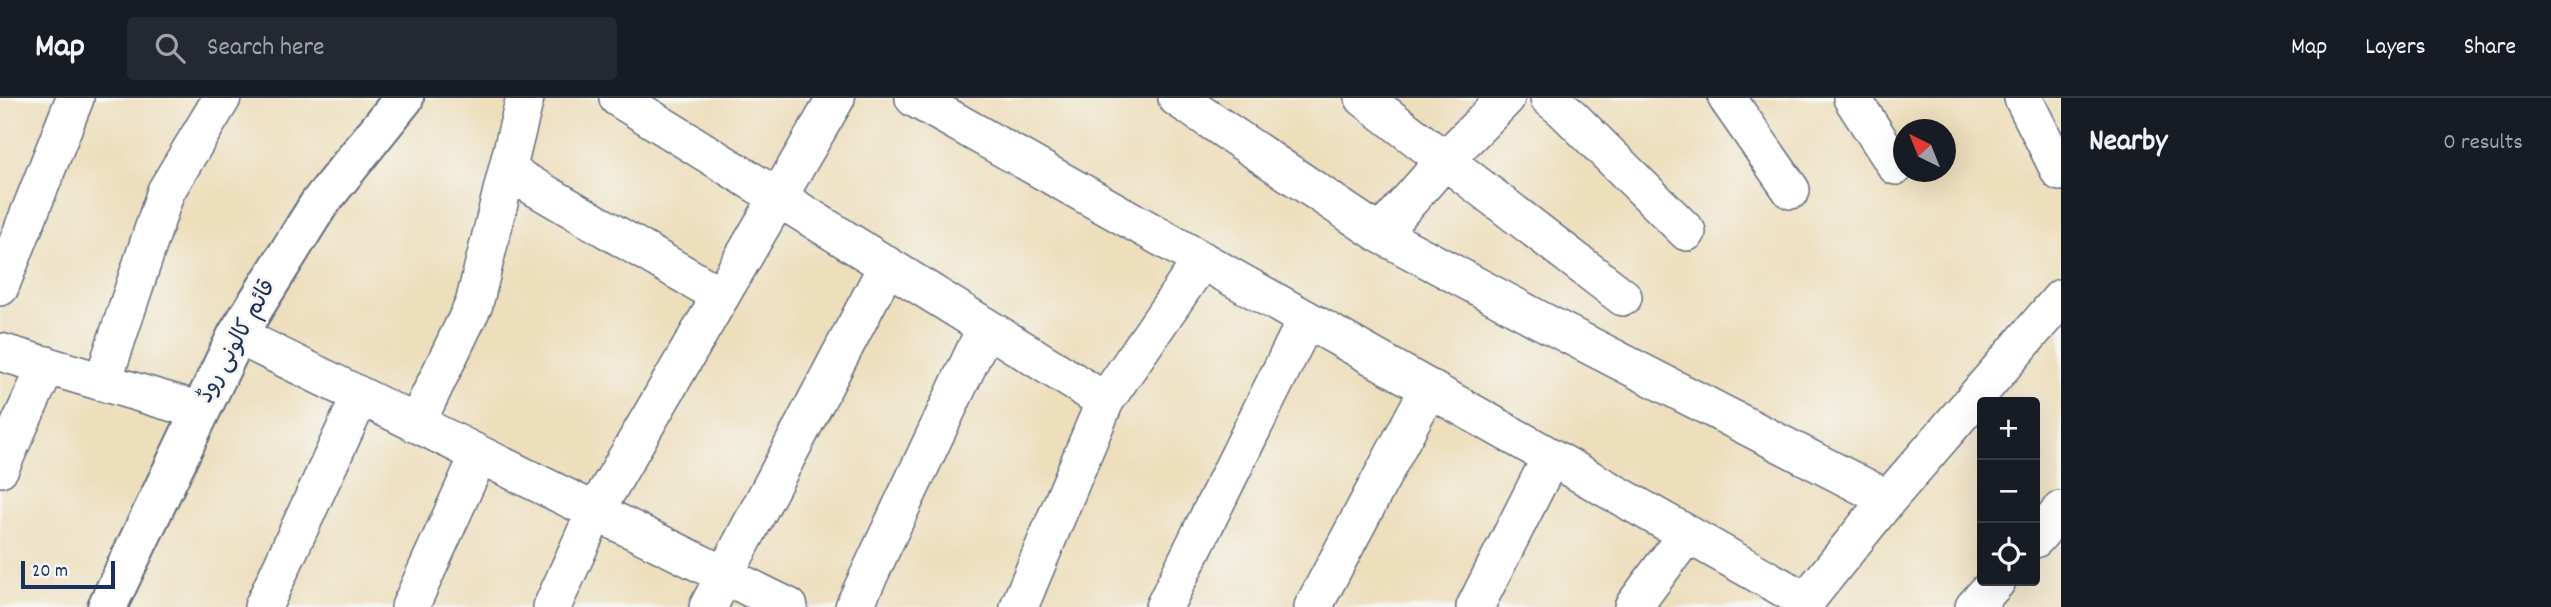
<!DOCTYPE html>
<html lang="en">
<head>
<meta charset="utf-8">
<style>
  body { margin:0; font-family:Dekko,"Playpen Sans Arabic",sans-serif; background:#242831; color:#f1f3f6 }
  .controls { position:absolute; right:21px; bottom:21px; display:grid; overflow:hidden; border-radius:7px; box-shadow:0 7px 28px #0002 }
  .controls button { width:63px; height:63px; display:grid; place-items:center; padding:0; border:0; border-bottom:2px solid #363941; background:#171b24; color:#f1f3f6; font:35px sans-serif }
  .compass { position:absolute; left:1893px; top:21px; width:63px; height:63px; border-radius:50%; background:#171b24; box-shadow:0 7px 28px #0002; rotate:317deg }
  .scale { position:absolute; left:21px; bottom:18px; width:94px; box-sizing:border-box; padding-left:7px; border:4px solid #1b2f5e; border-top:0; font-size:19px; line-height:24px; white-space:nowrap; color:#1b2f5e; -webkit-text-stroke:5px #f6f6f2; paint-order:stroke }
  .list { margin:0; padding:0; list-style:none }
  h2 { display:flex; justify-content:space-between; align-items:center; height:91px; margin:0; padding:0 28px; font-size:30px }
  h2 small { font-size:23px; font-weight:400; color:#9ea1a6 }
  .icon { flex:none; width:38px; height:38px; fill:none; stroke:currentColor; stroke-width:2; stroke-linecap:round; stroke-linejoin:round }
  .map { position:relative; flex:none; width:2061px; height:509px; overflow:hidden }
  header { display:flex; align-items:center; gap:42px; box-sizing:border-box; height:98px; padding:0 35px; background:#171b24; border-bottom:2px solid #363941 }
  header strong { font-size:33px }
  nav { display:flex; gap:38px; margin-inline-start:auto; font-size:24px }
  .search { width:490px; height:63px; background:#242831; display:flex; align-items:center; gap:18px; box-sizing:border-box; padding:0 24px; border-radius:7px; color:#9ea1a6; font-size:26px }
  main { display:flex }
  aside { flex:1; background:#171b24 }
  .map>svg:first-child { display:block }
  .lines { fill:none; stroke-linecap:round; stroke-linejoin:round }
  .minor-casing { stroke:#646c7f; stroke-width:40 }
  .tertiary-casing { stroke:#646c7f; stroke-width:42 }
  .minor { stroke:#fff; stroke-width:37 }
  .tertiary { stroke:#fff; stroke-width:38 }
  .labels { text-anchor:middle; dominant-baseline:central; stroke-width:5; stroke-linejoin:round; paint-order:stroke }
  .street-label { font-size:23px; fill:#1b2f5e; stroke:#f6f6f2 }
</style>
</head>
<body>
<header>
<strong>Map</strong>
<div class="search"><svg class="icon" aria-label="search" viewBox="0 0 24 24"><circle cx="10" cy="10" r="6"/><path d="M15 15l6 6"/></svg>Search here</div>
<nav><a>Map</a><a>Layers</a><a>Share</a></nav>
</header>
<main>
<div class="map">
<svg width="2061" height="509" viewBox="0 0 2061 509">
  <rect width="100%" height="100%" fill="#f6f6f2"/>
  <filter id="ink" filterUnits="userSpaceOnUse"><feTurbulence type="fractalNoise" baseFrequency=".0143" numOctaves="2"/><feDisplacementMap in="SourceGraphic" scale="14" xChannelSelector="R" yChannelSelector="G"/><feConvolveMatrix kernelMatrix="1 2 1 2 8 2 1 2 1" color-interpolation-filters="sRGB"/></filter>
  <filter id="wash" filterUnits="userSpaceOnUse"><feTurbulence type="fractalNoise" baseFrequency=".00686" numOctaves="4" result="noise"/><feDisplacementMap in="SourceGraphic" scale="28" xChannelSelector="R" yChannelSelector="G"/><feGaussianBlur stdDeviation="1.57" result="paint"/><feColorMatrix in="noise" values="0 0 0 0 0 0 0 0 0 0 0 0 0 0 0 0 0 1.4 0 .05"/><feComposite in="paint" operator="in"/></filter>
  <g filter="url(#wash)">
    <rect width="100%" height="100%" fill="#eddebc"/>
  </g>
  <g filter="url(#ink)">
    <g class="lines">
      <g class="minor-casing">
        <path id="minor" d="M 618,0 L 1105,303
          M 914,0 L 1806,503
          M 1177,0 L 1380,136 L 1538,221 L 1888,401
          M 1364,0 L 1623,199
          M 1549,0 L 1564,12 L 1687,134
          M 1727,0 L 1791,92
          M 1852,0 L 1896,68
          M 2023,0 L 2060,74
          M 507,73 L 721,198
          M 1380,136 L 1445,62 L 1506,0
          M 0,189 L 75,0
          M 237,237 L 789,509
          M 0,254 L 201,313
          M 103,283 L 166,93 L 222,0
          M 416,326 L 474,206 L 525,0
          M 0,370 L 47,267
          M 2035,441 L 2061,412
          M 263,509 L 360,299
          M 410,509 L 479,357
          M 552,509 L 595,414 L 836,0
          M 708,509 L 887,168
          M 854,509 L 986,229
          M 1019,509 L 1105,303 L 1202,162
          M 1164,509 L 1306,222
          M 1313,509 L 1429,290
          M 1475,509 L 1551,359
          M 1633,509 L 1687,436
          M 1801,509 L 1888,401 L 2061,200
          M 1974,509 L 1997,483"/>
      </g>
      <g class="tertiary-casing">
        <path id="tertiary" d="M 107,509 L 237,237 L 319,106 L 404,0"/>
      </g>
      <use href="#minor" class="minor"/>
      <use href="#tertiary" class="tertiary"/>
    </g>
  </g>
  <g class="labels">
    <g class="street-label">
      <text transform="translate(238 244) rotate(-61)">قائم کالونی روڈ</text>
    </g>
  </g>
</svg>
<div class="controls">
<button>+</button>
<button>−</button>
<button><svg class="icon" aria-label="locate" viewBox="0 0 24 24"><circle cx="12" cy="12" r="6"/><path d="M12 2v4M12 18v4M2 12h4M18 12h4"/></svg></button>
</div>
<svg class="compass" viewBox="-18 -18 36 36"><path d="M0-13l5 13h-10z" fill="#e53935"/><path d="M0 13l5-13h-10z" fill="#9ea1a6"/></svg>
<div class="scale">20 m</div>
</div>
<aside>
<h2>Nearby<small>0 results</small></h2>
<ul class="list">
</ul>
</aside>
</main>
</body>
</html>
